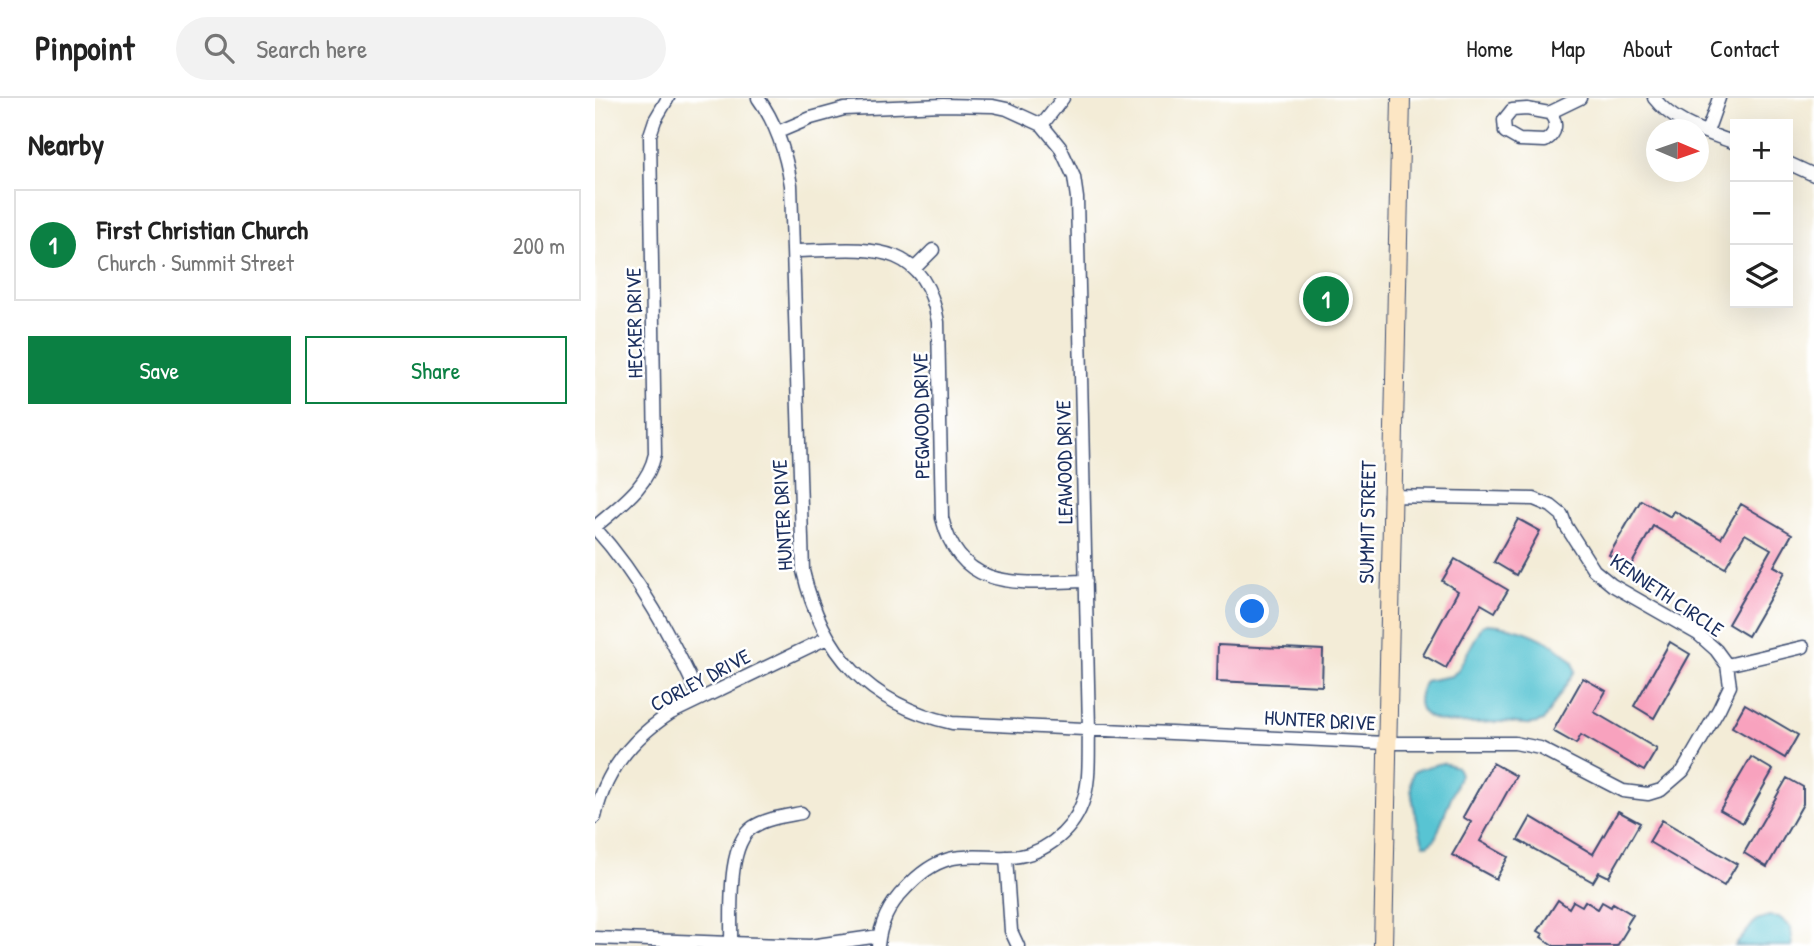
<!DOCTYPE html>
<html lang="en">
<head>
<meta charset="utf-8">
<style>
  body { margin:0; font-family:"Patrick Hand",sans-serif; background:#f2f2f2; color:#222 }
  .controls { position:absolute; right:21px; top:21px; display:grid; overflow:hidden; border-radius:0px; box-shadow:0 7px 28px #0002 }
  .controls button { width:63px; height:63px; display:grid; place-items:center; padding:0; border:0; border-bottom:2px solid #e0e0e0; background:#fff; color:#222; font:35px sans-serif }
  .compass { position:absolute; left:1051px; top:21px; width:63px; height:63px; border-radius:50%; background:#fff; box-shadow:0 7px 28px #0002; rotate:92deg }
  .you { position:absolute; left:658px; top:514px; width:24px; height:24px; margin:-18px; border:5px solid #fff; border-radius:50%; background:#1a73e8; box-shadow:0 0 0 10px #1a73e833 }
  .badge { display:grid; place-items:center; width:46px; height:46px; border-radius:50%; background:#0b8043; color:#fff; font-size:23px; font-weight:700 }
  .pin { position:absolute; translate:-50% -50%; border:4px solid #fff; box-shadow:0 2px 7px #0006 }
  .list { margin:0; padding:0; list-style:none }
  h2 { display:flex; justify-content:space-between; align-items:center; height:91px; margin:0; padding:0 28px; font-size:30px }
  h2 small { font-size:23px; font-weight:400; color:#767676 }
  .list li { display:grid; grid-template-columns:46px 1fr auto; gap:21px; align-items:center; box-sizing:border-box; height:112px; margin:0 14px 14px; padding:0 14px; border:2px solid #e0e0e0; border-radius:0px }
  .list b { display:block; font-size:26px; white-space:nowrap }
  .list p { margin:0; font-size:23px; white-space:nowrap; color:#767676 }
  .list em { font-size:23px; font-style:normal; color:#767676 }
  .actions { display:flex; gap:14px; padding:21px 28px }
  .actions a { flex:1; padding:16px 0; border:2px solid #0b8043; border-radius:0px; text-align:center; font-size:24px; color:#0b8043 }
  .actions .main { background:#0b8043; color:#fff }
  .icon { flex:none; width:38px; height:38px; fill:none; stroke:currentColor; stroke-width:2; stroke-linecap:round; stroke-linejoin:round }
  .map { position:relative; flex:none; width:1219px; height:848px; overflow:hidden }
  header { display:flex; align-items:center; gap:42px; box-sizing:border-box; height:98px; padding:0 35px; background:#fff; border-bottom:2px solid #e0e0e0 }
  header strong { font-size:33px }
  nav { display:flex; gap:38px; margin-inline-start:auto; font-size:24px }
  .search { width:490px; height:63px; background:#f2f2f2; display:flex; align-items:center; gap:18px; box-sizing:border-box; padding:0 24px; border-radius:38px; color:#767676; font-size:26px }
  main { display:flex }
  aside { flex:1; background:#fff }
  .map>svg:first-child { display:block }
  .water { fill:#59c4d3; stroke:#3a7a98; stroke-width:2 }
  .building { fill:#f8a2be }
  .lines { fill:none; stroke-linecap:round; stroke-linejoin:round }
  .minor-casing { stroke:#3b4b70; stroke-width:15 }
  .secondary-casing { stroke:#3b4b70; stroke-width:20 }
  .minor { stroke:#fff; stroke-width:12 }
  .secondary { stroke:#fce6c4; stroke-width:18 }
  .labels { text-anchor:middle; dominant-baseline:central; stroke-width:5; stroke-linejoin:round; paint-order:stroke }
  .street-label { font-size:21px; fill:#1b2f5e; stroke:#fff }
</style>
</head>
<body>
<header>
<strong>Pinpoint</strong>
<div class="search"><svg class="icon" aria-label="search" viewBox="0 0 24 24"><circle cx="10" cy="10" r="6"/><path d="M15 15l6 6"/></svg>Search here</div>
<nav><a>Home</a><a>Map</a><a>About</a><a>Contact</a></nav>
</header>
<main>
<aside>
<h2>Nearby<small></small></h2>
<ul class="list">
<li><span class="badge">1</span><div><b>First Christian Church</b><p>Church · Summit Street</p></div><em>200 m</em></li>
</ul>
<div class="actions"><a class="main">Save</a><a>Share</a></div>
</aside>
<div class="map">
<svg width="1219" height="848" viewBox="0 0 1219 848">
  <rect width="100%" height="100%" fill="#fff"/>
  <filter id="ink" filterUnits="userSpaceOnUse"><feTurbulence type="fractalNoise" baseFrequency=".0143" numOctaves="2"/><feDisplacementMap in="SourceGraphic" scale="14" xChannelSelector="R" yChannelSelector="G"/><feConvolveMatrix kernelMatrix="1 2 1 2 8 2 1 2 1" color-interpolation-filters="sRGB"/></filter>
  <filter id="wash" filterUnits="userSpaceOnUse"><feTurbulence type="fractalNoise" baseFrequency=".00686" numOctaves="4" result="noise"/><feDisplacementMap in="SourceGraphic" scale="28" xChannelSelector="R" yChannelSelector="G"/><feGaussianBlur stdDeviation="1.57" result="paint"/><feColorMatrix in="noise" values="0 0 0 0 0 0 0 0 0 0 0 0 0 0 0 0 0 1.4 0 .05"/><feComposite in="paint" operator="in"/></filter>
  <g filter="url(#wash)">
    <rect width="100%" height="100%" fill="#f3ecd7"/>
    <path class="water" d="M 892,526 C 921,527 960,542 978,564 L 980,573 L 948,623 C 933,630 920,623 904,624 C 876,624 803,636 830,583 L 857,578 L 863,572 L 887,528 Z
      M 848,665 L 862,669 L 865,676 L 840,741 L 833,747 L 829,746 L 827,741 C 824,729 809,681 820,673 C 823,671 843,666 848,665 Z
      M 1174,818 L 1184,819 L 1196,829 L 1198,848 L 1140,848 L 1161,822 Z"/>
    <g id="blocks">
      <path class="building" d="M 1046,402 L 1076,419 L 1079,413 L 1126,440 L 1146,406 L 1197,436 L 1179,468 L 1190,474 L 1153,538 L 1133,526 L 1176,451 L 1150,436 L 1130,470 L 1058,428 L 1035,469 L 1014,457 Z
        M 923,421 L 945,433 L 921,477 L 899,464 Z
        M 860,461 L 913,492 L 900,514 L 886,506 L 851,570 L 828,557 L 863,493 L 847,483 Z
        M 1075,544 L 1095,556 L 1059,620 L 1039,608 Z
        M 623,547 L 728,552 L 727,588 L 622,583 Z
        M 988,580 L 1011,593 L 999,614 L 1062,651 L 1049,673 L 986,637 L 981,646 L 958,633 Z
        M 1150,606 L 1203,637 L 1190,660 L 1137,629 Z
        M 1156,659 L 1178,672 L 1148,725 L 1125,712 Z
        M 898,665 L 921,678 L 885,743 L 913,759 L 901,781 L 857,757 L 876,724 L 868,719 Z
        M 1192,680 L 1208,689 L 1208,706 L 1172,769 L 1149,755 Z
        M 1023,713 L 1045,725 L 1014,779 L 1004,774 L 998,784 L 923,742 L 936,719 L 998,756 Z
        M 1067,722 L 1142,766 L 1129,788 L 1054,744 Z
        M 963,802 L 974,810 L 978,803 L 987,808 L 990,803 L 1003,811 L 1007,804 L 1016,809 L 1018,805 L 1038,817 L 1031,828 L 1033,830 L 1022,848 L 959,848 L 946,839 L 948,836 L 943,833 Z"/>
    </g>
  </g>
  <g filter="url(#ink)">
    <use href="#blocks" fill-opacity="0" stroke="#3b4b70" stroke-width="2"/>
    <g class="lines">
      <g class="minor-casing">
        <path id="minor" d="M 163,0 C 182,26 191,56 196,87 L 208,473 C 227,555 273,606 357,625 L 791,645 L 920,645 L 945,650 L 1028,693 L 1053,696 L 1066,692 L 1088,673 L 1124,611 L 1135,588 L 1132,567 L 1121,552 L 1103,536 L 1017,487 L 999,472 L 971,428 L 967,417 L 956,408 L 939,401 L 795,398
          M 1059,0 C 1079,26 1111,34 1140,45
          M 954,15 C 964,24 961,36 950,43 L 924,42 L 910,34 L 909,22 L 917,12 L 932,11 L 954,15 L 985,0
          M 447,27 L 468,0
          M 183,34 L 216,20 L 249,11 L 348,7 L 398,8 L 412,11 L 447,27 L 465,49 L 479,79 L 482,100 L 494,631 C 493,655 496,684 487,706 C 476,736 445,759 413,759 C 393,760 373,756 354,761 C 336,766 322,778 310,791 C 294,807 285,826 283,848
          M 1112,34 L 1124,0
          M 1193,65 L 1219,77
          M 199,153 C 266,152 329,137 343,224 L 347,420 C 366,497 428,484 491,483
          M 320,170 L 338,152
          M 0,429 C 25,407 53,389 60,356 L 55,37 L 60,22 L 73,0
          M 0,430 C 45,480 77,540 105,601
          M 1132,567 L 1208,549
          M 0,719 C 10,673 37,640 76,615 L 232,540
          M 411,759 L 416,833 L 423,848
          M 0,840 L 215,848 L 284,838
          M 136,845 C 137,814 131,747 158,729 C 172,720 190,718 206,715"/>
      </g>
      <g class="secondary-casing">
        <path id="secondary" d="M 788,848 L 806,0"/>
      </g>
      <use href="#minor" class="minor"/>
      <use href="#secondary" class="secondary"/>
    </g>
  </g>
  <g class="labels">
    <g class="street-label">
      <text transform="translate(39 225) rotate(-91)">HECKER DRIVE</text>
      <text transform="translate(326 318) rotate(-91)">PEGWOOD DRIVE</text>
      <text transform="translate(469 364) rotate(-91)">LEAWOOD DRIVE</text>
      <text transform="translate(187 417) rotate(-93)">HUNTER DRIVE</text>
      <text transform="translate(772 424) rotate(-89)">SUMMIT STREET</text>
      <text transform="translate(1072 497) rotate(34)">KENNETH CIRCLE</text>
      <text transform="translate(105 582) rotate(-28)">CORLEY DRIVE</text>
      <text transform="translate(725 622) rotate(3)">HUNTER DRIVE</text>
    </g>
  </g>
</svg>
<div class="controls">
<button>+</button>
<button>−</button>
<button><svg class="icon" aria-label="layers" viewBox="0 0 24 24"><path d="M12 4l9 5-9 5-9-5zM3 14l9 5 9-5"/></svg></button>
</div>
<svg class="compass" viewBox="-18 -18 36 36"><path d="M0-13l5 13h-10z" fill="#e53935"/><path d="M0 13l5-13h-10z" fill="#767676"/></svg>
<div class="you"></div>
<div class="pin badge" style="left:731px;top:201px">1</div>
</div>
</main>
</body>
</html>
